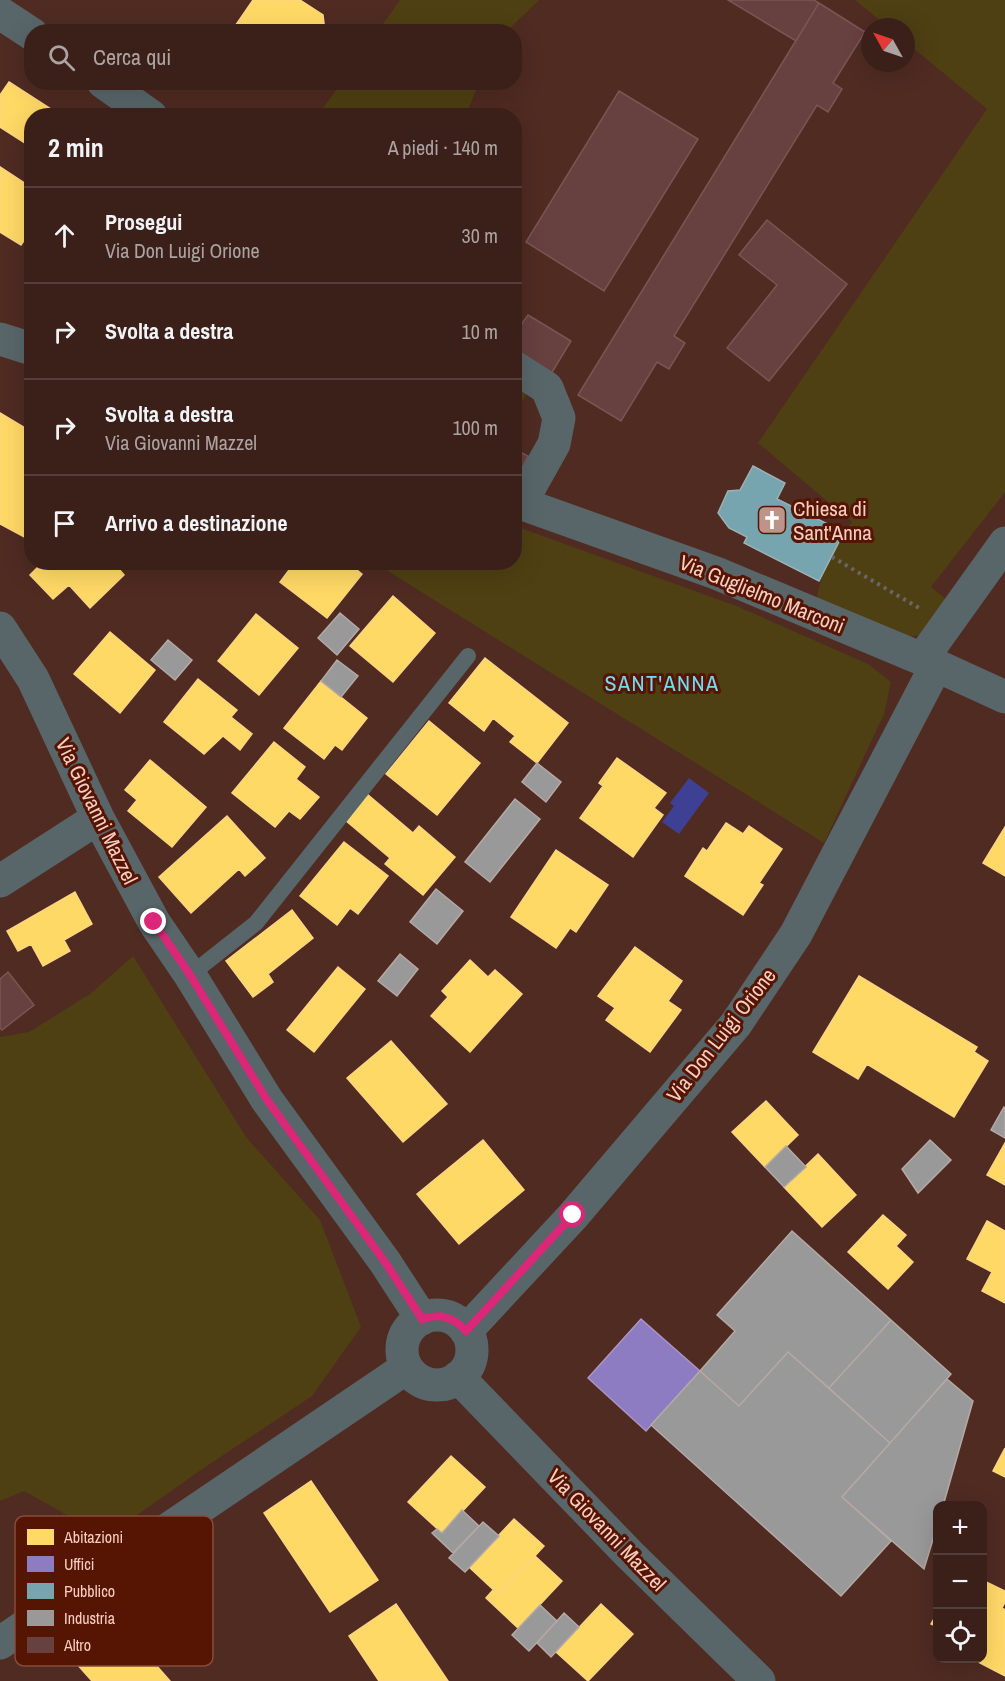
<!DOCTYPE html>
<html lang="it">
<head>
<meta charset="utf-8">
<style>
  body { margin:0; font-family:"Archivo Narrow",sans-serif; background:#462d27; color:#f1f3f6 }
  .controls { position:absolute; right:18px; bottom:18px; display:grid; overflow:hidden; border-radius:12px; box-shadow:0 6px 24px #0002 }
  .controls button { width:54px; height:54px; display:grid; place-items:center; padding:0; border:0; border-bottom:2px solid #543e39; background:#3b201a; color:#f1f3f6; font:30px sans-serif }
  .compass { position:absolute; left:861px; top:18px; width:54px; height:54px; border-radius:50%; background:#3b201a; box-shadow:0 6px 24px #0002; rotate:310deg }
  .stop { position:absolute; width:18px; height:18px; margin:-14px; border:4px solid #db2777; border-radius:50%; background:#fff }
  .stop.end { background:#db2777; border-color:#fff; box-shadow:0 2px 6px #0008 }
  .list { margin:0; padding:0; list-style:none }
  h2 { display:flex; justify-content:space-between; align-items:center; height:78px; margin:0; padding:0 24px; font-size:26px }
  h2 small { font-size:20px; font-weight:400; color:#aca3a2 }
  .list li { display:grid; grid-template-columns:39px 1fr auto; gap:18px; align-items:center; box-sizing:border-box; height:96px; padding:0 24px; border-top:2px solid #543e39 }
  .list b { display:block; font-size:22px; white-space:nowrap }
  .list p { margin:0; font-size:20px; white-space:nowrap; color:#aca3a2 }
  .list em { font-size:20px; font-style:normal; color:#aca3a2 }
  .icon { flex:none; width:33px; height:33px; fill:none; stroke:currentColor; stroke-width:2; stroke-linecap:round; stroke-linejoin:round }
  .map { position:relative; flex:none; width:1005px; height:1681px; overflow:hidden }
  .search { position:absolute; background:#3b201a; box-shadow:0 6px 24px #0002; left:24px; top:24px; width:498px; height:66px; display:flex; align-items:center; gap:15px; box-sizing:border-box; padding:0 21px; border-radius:24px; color:#aca3a2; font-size:22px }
  .panel { position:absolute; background:#3b201a; box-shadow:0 6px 24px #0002; left:24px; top:108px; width:498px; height:462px; border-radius:24px }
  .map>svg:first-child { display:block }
  .green { fill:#4f4013 }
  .water { fill:#3e4094 }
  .homes { fill:#ffd966; stroke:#fdd582; stroke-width:1.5 }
  .offices { fill:#8e7cc3; stroke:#ae94c3; stroke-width:1.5 }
  .public { fill:#76a5af; stroke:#9db1b5; stroke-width:1.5 }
  .industry { fill:#999; stroke:#b5a9a5; stroke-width:1.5 }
  .building { fill:#674040; stroke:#775754; stroke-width:1.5 }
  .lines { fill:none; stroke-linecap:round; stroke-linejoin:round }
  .path { stroke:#686767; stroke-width:4; stroke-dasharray:3 4.5; stroke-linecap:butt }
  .service { stroke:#586669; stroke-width:16 }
  .minor { stroke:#586669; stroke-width:33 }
  .tertiary { stroke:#586669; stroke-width:33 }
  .route { stroke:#db2777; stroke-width:8 }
  .labels { text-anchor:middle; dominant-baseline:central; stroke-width:6; stroke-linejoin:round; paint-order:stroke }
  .poi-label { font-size:21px; fill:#f7cdc2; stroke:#561402; text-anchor:start }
  .street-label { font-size:21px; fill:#f7cdc2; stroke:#561402 }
  .neighbourhood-label { font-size:22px; letter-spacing:1.5px; fill:#76daf3; stroke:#561402 }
  .key { fill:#561402; stroke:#864c3c; stroke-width:1.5 }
  .key-label { font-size:16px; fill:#f7cdc2 }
</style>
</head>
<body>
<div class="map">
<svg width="1005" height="1681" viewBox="0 0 1005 1681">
  <rect width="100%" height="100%" fill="#4f2b22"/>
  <path class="green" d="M 400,0 L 539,0 L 507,31 L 378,31 Z
    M 855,0 L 1005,0 L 1005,492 L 931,587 L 947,600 L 923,634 L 909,637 L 817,598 C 821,571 836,543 852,522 L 758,443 L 987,109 L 906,42 L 906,27 L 888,27 Z
    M 341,83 L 341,82 L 479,83 L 466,115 L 318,115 Z
    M 515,379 L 530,388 L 515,414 Z
    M 515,526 L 739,607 L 868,664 L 891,682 L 884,714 L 824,843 L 383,568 L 385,562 L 514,562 Z
    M 133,956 L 246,1137 L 320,1220 L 361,1327 L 312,1396 L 198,1472 L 106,1537 L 24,1491 L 0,1501 L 0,1037 L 29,1032 L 90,994 Z"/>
  <path class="water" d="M 689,778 L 709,793 L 679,834 L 662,822 L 674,806 L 670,803 Z"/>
  <path class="homes" d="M 253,0 L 300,0 L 323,15 L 325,32 L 231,32 Z
    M 9,82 L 54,111 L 51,116 L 32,116 L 31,147 L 0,127 L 0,95 Z
    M 259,82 L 302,82 L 300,85 L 267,88 Z
    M 0,167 L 32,188 L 32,229 L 21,245 L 0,232 Z
    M 0,413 L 30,431 L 32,428 L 32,537 L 30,540 L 0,524 Z
    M 43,562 L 113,562 L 124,575 L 90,608 L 69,585 L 53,599 L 30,575 Z
    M 295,562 L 347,562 L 362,574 L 327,618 L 280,582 Z
    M 393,596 L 435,633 L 393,682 L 350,646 Z
    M 256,614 L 298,648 L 259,695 L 218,661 Z
    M 110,632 L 155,670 L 120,713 L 74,674 Z
    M 485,658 L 568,723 L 537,763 L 510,742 L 515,736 L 493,718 L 484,731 L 449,703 Z
    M 198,679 L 237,710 L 231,717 L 252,734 L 240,750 L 223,736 L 204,754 L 164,722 Z
    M 321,681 L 367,718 L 342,750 L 335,745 L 324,759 L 284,728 Z
    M 429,721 L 480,763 L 437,815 L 386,774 Z
    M 274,742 L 305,767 L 296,779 L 319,797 L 300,819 L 289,811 L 275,827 L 232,793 Z
    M 617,758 L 666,793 L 654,808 L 663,815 L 633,857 L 580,818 L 603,786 L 599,783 Z
    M 150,760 L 206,807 L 172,847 L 128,811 L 137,800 L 125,790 Z
    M 367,794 L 413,833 L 419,826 L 455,857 L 423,895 L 385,864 L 390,858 L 345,820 Z
    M 227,816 L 265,858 L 245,876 L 239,869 L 191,913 L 159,877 Z
    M 726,823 L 743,834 L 749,826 L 782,849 L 759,883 L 763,885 L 743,915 L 685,876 L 703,848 L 707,851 Z
    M 1005,827 L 1005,876 L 983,863 Z
    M 344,842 L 388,876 L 358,914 L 350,908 L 337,925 L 300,896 Z
    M 556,850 L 608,885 L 576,932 L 570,928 L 556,948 L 511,917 Z
    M 75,892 L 92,924 L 64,940 L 70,951 L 43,966 L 31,944 L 18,951 L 7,931 Z
    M 292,910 L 313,938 L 268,974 L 273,982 L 253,997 L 226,961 Z
    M 635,947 L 682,981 L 668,1001 L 681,1010 L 650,1052 L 606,1020 L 615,1008 L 598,996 Z
    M 470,960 L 488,977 L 495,970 L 522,994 L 470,1052 L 431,1016 L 448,997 L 442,991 Z
    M 338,967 L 365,989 L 314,1052 L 287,1030 Z
    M 859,976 L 977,1047 L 974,1052 L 988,1061 L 954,1117 L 867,1064 L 858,1079 L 813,1052 Z
    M 391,1041 L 447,1104 L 403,1142 L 347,1078 Z
    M 766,1101 L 798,1135 L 765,1167 L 732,1132 Z
    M 483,1140 L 524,1190 L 459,1244 L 417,1194 Z
    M 1005,1143 L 1005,1185 L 987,1175 Z
    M 818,1154 L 856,1195 L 822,1227 L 784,1187 Z
    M 883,1215 L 906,1235 L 896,1246 L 913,1262 L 888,1289 L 848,1252 Z
    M 987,1221 L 1005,1231 L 1005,1303 L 982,1291 L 992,1272 L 967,1259 Z
    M 1005,1448 L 1005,1477 L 993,1471 Z
    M 451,1456 L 485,1487 L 442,1533 L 408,1502 Z
    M 311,1481 L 378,1580 L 330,1612 L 264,1513 Z
    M 514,1519 L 544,1546 L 499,1595 L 469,1567 Z
    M 535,1556 L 562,1581 L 518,1628 L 486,1598 L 493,1590 L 499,1595 Z
    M 982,1580 L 1005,1591 L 1005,1602 L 1002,1608 L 1005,1610 L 1005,1676 L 976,1661 L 977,1658 L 982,1658 Z
    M 396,1604 L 448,1681 L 379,1681 L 349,1636 Z
    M 601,1604 L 633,1634 L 588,1681 L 556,1652 Z
    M 938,1612 L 938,1627 L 931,1624 Z
    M 113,1616 L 170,1681 L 92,1681 L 68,1654 Z"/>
  <path class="offices" d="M 641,1319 L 700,1371 L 646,1431 L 588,1378 Z"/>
  <path class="public" d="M 753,466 L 785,483 L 777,499 L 844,532 L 819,581 L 744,543 L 747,537 L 729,528 L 718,513 L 728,491 L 740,490 Z"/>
  <path class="industry" d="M 340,613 L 359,629 L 337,655 L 318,638 Z
    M 168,640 L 192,660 L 175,680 L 151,660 Z
    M 337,660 L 358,676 L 341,697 L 321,681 Z
    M 537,763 L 561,782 L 546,802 L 522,782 Z
    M 515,799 L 540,819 L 490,882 L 465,862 Z
    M 436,889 L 463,911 L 437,944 L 410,922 Z
    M 400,954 L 418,969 L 397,996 L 378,981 Z
    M 1004,1107 L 1005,1108 L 1005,1138 L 991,1130 Z
    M 930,1140 L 951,1160 L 918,1193 L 902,1169 Z
    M 786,1146 L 806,1167 L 784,1187 L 765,1167 Z
    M 792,1231 L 891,1320 L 829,1388 L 788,1352 L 739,1406 L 700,1371 L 735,1331 L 717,1315 Z
    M 891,1320 L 951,1374 L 890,1443 L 829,1388 Z
    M 788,1352 L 890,1443 L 842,1497 L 891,1541 L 841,1596 L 651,1425 L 700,1371 L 739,1406 Z
    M 947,1379 L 973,1401 L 943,1506 L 938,1506 L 938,1523 L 924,1569 L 842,1497 Z
    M 462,1510 L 479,1526 L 453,1553 L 432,1533 L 437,1529 L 442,1533 Z
    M 483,1522 L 499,1536 L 465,1572 L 449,1558 Z
    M 540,1605 L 557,1621 L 529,1651 L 512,1635 Z
    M 564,1613 L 579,1627 L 551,1657 L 537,1643 Z"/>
  <path class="building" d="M 728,0 L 814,0 L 819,3 L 796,41 Z
    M 819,3 L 865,32 L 833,83 L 842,89 L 828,112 L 817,105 L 674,336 L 685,343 L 669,369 L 657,362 L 621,421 L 578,395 Z
    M 619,91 L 698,139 L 604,291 L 526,242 Z
    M 767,220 L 847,284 L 769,381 L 727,348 L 777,285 L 739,255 Z
    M 528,315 L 571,341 L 551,374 L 514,352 L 514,321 L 521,325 Z
    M 514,449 L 528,456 L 519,474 L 514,472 Z
    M 8,972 L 34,1005 L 2,1030 L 0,1028 L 0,979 Z"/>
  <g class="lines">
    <path class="path" d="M 832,557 L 919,608"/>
    <path class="service" d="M 190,975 L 256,923 L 468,656"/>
    <path class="minor" d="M 0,13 L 32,34
      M 103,82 L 151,116
      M 514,367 L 547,388 L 559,418 L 554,444 L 521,503
      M 0,628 L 33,679 L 98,818 L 154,922 L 190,975 L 267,1100 L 385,1262 L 422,1319
      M 922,659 L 1005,543
      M 0,881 L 98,818
      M402 1350a35 35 0 1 1 70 0a35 35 0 1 1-70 0Z
      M 466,1331 L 573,1216 L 736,1024 L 796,934 L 936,666
      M 458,1377 L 629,1554 L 759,1681
      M 0,1643 L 406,1368"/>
    <path class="tertiary" d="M 0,339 L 32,349
      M 514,501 L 716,573 L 922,659 L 1005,697"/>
  </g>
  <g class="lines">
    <path class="route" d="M 154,922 L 190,975 L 267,1100 L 385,1262 L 422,1319 C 441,1313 453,1317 466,1331 L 573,1215"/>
  </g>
  <defs>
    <g id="church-square" transform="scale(1.5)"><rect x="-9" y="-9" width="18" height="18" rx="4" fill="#bc948a" stroke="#561402"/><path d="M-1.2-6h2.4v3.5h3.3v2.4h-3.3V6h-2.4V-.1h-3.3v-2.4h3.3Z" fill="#fff"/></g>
  </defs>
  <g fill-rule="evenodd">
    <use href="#church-square" x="772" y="520"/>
  </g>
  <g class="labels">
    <g class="poi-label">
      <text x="793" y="508">Chiesa di<tspan x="793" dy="24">Sant'Anna</tspan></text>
    </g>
    <g class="street-label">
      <text transform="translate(762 594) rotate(22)">Via Guglielmo Marconi</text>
      <text transform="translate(97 811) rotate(64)">Via Giovanni Mazzel</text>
      <text transform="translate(721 1035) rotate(-52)">Via Don Luigi Orione</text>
      <text transform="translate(607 1530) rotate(46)">Via Giovanni Mazzel</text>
    </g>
    <g class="neighbourhood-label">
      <text x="662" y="683">SANT'ANNA</text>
    </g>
  </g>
  <rect x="15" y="1516" width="198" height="150" rx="9" class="key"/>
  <rect x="27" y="1529" width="27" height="16" fill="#ffd966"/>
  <rect x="27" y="1556" width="27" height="16" fill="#8e7cc3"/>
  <rect x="27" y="1583" width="27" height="16" fill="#76a5af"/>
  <rect x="27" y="1610" width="27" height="16" fill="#999"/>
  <rect x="27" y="1637" width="27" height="16" fill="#674040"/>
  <g class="key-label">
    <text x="64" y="1543">Abitazioni</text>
    <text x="64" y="1570">Uffici</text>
    <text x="64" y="1597">Pubblico</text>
    <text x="64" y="1624">Industria</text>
    <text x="64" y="1651">Altro</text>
  </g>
</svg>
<div class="controls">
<button>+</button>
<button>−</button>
<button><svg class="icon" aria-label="locate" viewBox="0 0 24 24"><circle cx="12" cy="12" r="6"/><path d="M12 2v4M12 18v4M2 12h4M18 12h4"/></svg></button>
</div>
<svg class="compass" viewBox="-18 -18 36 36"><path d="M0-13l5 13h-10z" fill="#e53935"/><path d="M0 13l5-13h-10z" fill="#aca3a2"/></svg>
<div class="stop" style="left:573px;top:1215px"></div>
<div class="stop end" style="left:154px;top:922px"></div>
<div class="search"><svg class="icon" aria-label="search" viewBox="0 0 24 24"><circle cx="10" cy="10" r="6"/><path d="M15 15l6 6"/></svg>Cerca qui</div>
<section class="panel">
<h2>2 min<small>A piedi · 140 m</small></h2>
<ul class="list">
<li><svg class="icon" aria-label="ahead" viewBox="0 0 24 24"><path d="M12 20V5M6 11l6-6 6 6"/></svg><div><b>Prosegui</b><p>Via Don Luigi Orione</p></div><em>30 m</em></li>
<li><svg class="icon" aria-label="right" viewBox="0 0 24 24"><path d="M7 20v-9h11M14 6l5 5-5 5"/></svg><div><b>Svolta a destra</b></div><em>10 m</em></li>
<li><svg class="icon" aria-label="right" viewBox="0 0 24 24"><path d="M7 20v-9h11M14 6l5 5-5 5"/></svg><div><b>Svolta a destra</b><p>Via Giovanni Mazzel</p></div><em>100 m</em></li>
<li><svg class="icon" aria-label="arrive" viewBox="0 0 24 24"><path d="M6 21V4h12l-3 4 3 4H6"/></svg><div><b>Arrivo a destinazione</b></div></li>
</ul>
</section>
</div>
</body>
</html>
